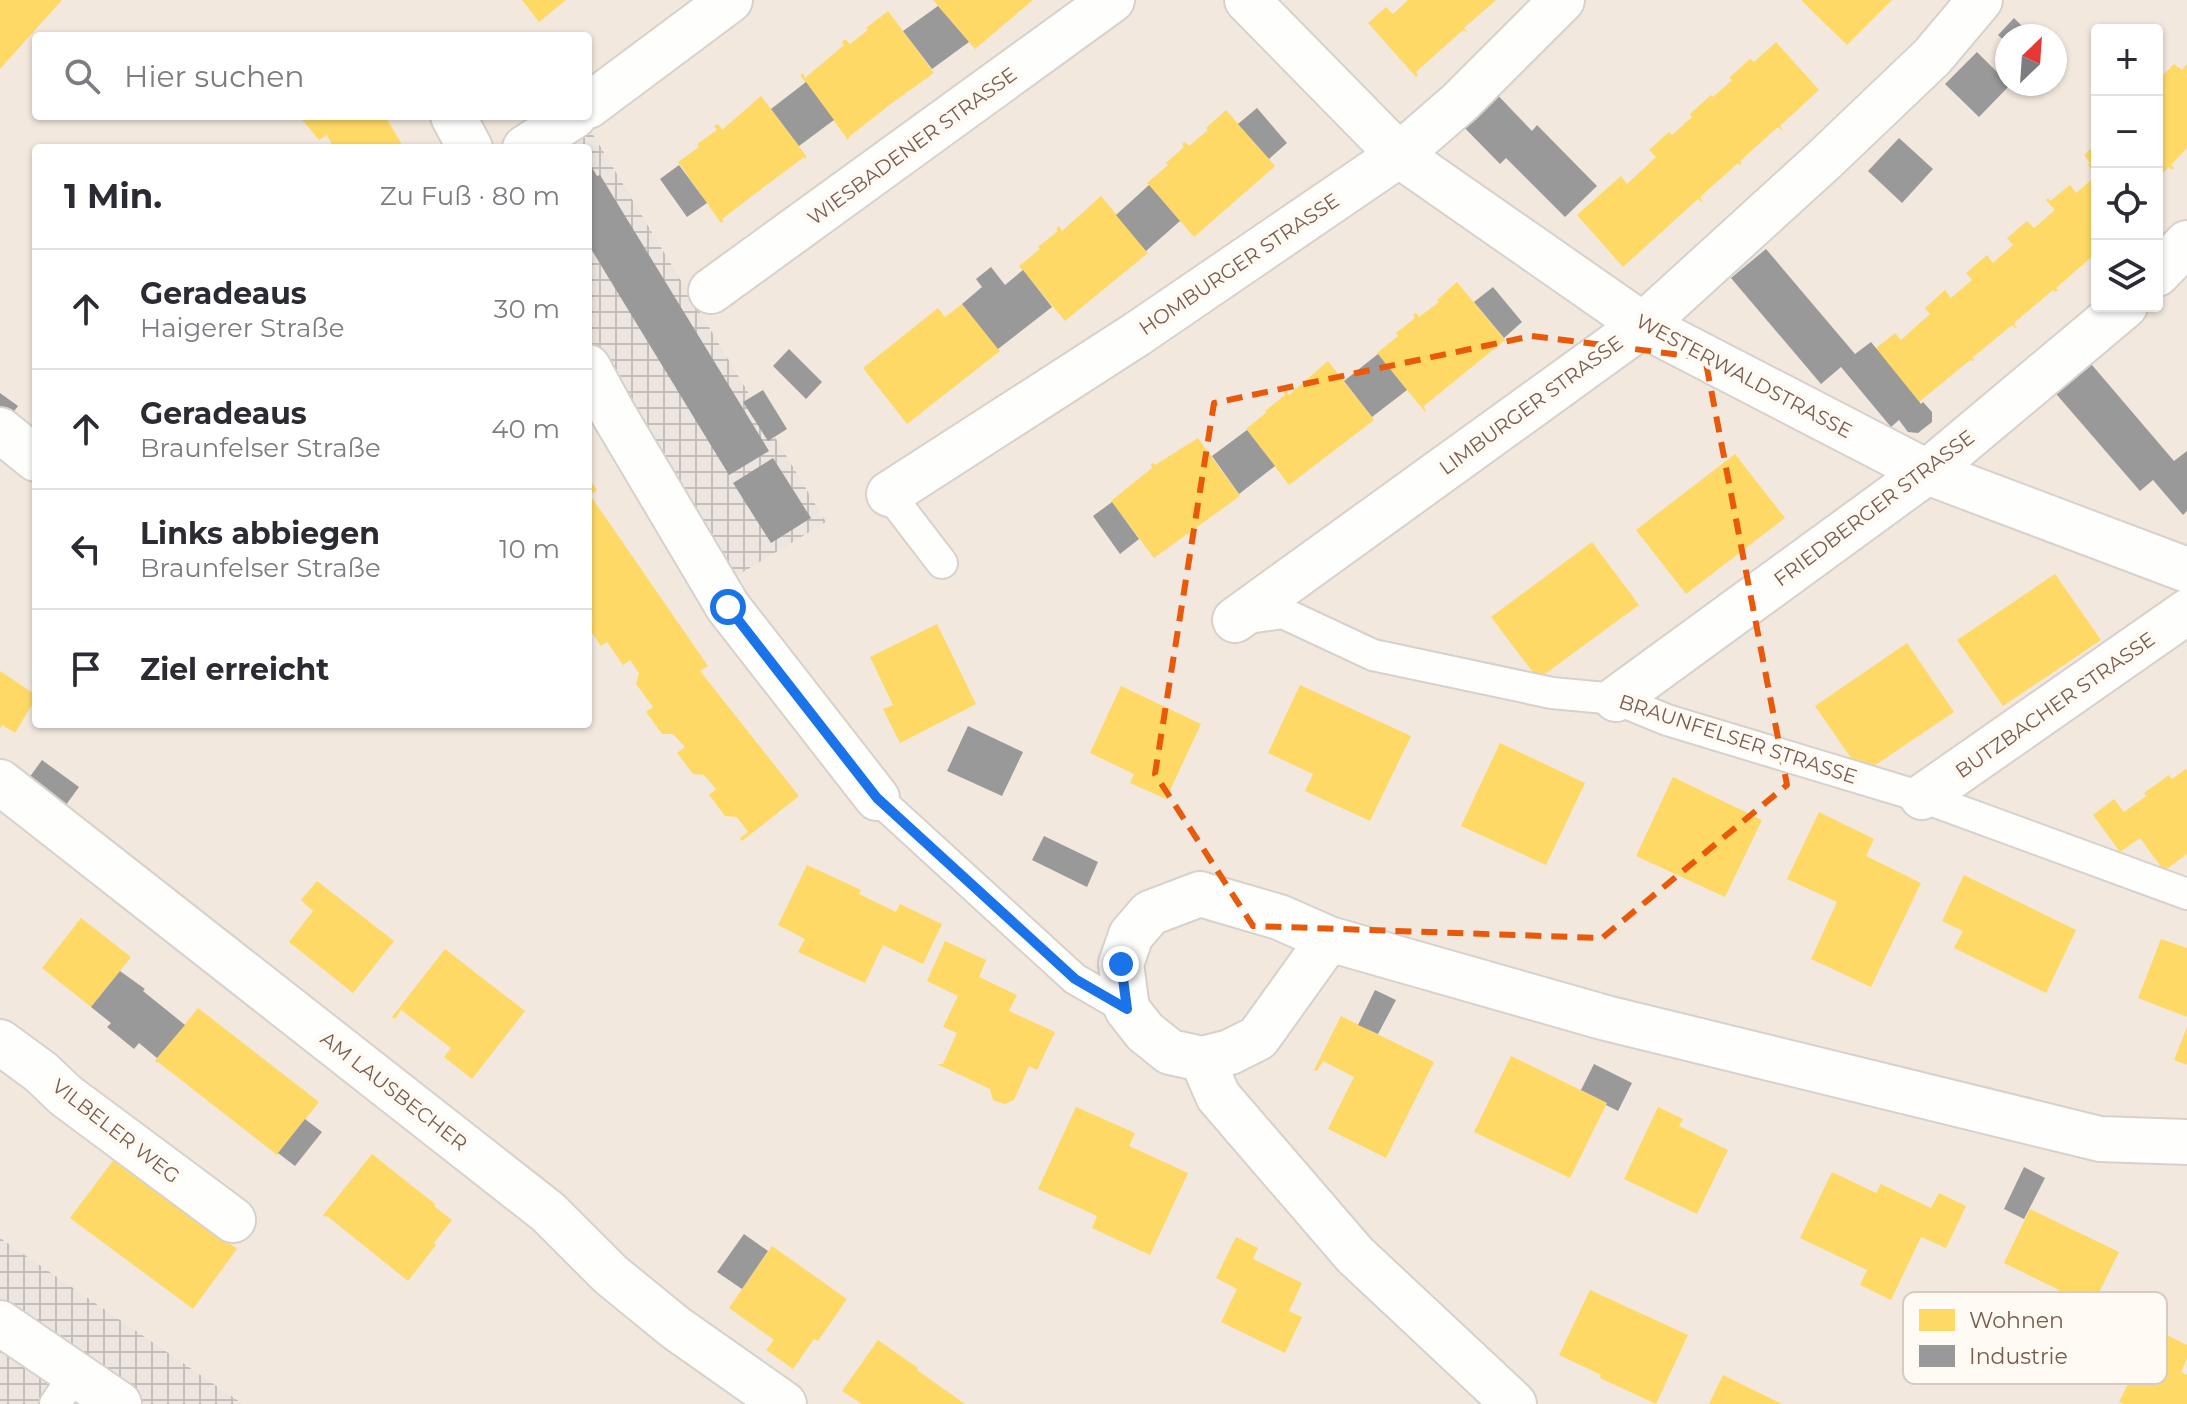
<!DOCTYPE html>
<html lang="de">
<head>
<meta charset="utf-8">
<style>
  body { margin:0; font-family:Montserrat,sans-serif; background:#f7f7f7; color:#2b2b33 }
  .controls { position:absolute; right:24px; top:24px; display:grid; overflow:hidden; border-radius:8px; box-shadow:0 2px 6px #0004 }
  .controls button { width:72px; height:72px; display:grid; place-items:center; padding:0; border:0; border-bottom:2px solid #e1e1e2; background:#fff; color:#2b2b33; font:40px sans-serif }
  .compass { position:absolute; left:1995px; top:24px; width:72px; height:72px; border-radius:50%; background:#fff; box-shadow:0 2px 6px #0004; rotate:25deg }
  .stop { position:absolute; width:24px; height:24px; margin:-18px; border:6px solid #1a73e8; border-radius:50%; background:#fff }
  .stop.end { background:#1a73e8; border-color:#fff; box-shadow:0 2px 8px #0008 }
  .list { margin:0; padding:0; list-style:none }
  h2 { display:flex; justify-content:space-between; align-items:center; height:104px; margin:0; padding:0 32px; font-size:34px }
  h2 small { font-size:26px; font-weight:400; color:#7c7c81 }
  .list li { display:grid; grid-template-columns:52px 1fr auto; gap:24px; align-items:center; box-sizing:border-box; height:120px; padding:0 32px; border-top:2px solid #e1e1e2 }
  .list b { display:block; font-size:30px; white-space:nowrap }
  .list p { margin:0; font-size:26px; white-space:nowrap; color:#7c7c81 }
  .list em { font-size:26px; font-style:normal; color:#7c7c81 }
  .icon { flex:none; width:44px; height:44px; fill:none; stroke:currentColor; stroke-width:2; stroke-linecap:round; stroke-linejoin:round }
  .map { position:relative; flex:none; width:2187px; height:1404px; overflow:hidden }
  .search { position:absolute; background:#fff; box-shadow:0 2px 6px #0004; left:32px; top:32px; width:560px; height:88px; display:flex; align-items:center; gap:20px; box-sizing:border-box; padding:0 28px; border-radius:8px; color:#7c7c81; font-size:30px }
  .panel { position:absolute; background:#fff; box-shadow:0 2px 6px #0004; left:32px; top:144px; width:560px; height:584px; border-radius:8px }
  .map>svg:first-child { display:block }
  .residential { fill:#f2e8de; fill-rule:evenodd }
  .industrial { fill:url(#industrial-grid) }
  .homes { fill:#ffd966 }
  .industry { fill:#999 }
  .lines { fill:none; stroke-linecap:round; stroke-linejoin:round }
  .lane-casing { stroke:#d7d1cb; stroke-width:34 }
  .street-casing { stroke:#d7d1cb; stroke-width:48 }
  .lane { stroke:#fefefd; stroke-width:30 }
  .street { stroke:#fefefd; stroke-width:44 }
  .route { stroke:#1a73e8; stroke-width:10 }
  .marked { fill:none; stroke:#e8590c; stroke-width:6; stroke-dasharray:16 10; stroke-linejoin:round }
  .labels { text-anchor:middle; dominant-baseline:central; stroke-width:8; stroke-linejoin:round; paint-order:stroke }
  .street-label { font-size:20px; fill:#7a5c4d; stroke:#fffaf3 }
  .key { fill:#fffaf3; stroke:#d7cbc1; stroke-width:2 }
  .key-label { font-size:22px; fill:#7a5c4d }
</style>
</head>
<body>
<div class="map">
<svg width="2187" height="1404" viewBox="0 0 2187 1404">
  <defs>
    <pattern id="industrial-grid" width="8" height="8" patternUnits="userSpaceOnUse" patternTransform="scale(2)"><rect width="8" height="8" fill="#ede5e0"/><path d="M0 4h8M4 0v8" fill="none" stroke="#c5bdb8"/></pattern>
  </defs>
  <rect width="100%" height="100%" fill="#f9f5f0"/>
  <path class="residential" d="M 0,0 L 2187,0 L 2187,1404 L 243,1404 L 0,1238 ZM 2097,30 L 2157,30 L 2157,306 L 2097,306 ZM 36,36 L 588,36 L 588,116 L 36,116 ZM 2007,36 L 2055,36 L 2055,84 L 2007,84 ZM 36,148 L 588,148 L 588,724 L 36,724 Z"/>
  <path class="industrial" d="M 591,131 L 826,522 L 728,581 L 588,347 L 588,148 L 563,148 Z
    M 0,1238 L 243,1404 L 0,1404 Z"/>
  <path class="homes" d="M 0,0 L 62,0 L 0,69 Z
    M 522,0 L 566,0 L 539,22 Z
    M 933,0 L 1033,0 L 975,49 Z
    M 1408,0 L 1496,0 L 1464,28 L 1468,33 L 1463,30 L 1416,72 L 1418,75 L 1416,77 L 1368,23 L 1386,7 L 1393,14 Z
    M 1801,0 L 1892,0 L 1847,45 Z
    M 888,11 L 934,73 L 892,103 L 850,136 L 848,140 L 800,75 L 803,73 L 805,78 L 844,45 L 842,42 L 844,40 L 846,40 L 850,44 L 868,30 L 866,28 Z
    M 1776,42 L 1819,90 L 1780,126 L 1784,132 L 1778,127 L 1740,161 L 1742,163 L 1739,165 L 1738,163 L 1700,197 L 1703,203 L 1698,199 L 1623,267 L 1577,215 L 1621,176 L 1627,184 L 1656,157 L 1649,150 L 1669,132 L 1672,135 L 1692,117 L 1690,114 L 1711,95 L 1713,97 L 1732,80 L 1729,78 L 1750,59 L 1754,62 Z
    M 2174,64 L 2182,70 L 2187,64 L 2187,148 L 2171,165 L 2174,168 L 2172,170 L 2169,167 L 2157,179 L 2157,95 L 2163,90 L 2157,81 Z
    M 761,96 L 807,157 L 805,159 L 804,157 L 764,187 L 722,219 L 724,221 L 721,223 L 678,162 L 699,147 L 697,144 L 717,130 L 714,126 L 718,124 L 722,130 Z
    M 1226,110 L 1275,166 L 1194,237 L 1147,183 L 1168,165 L 1166,163 L 1184,147 L 1182,144 L 1185,142 L 1189,146 L 1208,130 L 1206,128 Z
    M 299,116 L 385,116 L 404,148 L 334,148 L 327,135 L 319,140 Z
    M 2097,143 L 2097,175 L 2088,165 L 2090,163 L 2084,155 Z
    M 2097,175 L 2097,257 L 2094,255 L 2056,288 L 2058,290 L 2055,292 L 2053,290 L 2014,323 L 2017,329 L 2012,325 L 1972,358 L 1975,360 L 1972,361 L 1970,360 L 1919,402 L 1875,349 L 1895,333 L 1901,340 L 1930,314 L 1925,308 L 1945,290 L 1951,298 L 1972,280 L 1966,273 L 1987,255 L 1993,263 L 2013,245 L 2007,238 L 2027,221 L 2034,228 L 2055,210 L 2046,200 L 2048,198 L 2050,201 L 2070,185 L 2076,193 Z
    M 1101,196 L 1148,253 L 1065,321 L 1019,266 L 1040,249 L 1038,247 L 1058,231 L 1056,229 L 1059,226 L 1062,231 Z
    M 1457,282 L 1505,340 L 1424,406 L 1426,413 L 1377,353 L 1398,336 L 1396,333 L 1415,318 L 1413,315 L 1416,313 L 1419,317 L 1439,302 L 1437,300 Z
    M 962,304 L 1000,351 L 907,424 L 863,368 L 938,308 L 945,317 Z
    M 1328,361 L 1374,420 L 1289,485 L 1246,429 L 1267,412 L 1265,411 L 1285,395 L 1284,392 L 1286,391 L 1289,395 Z
    M 1198,438 L 1240,496 L 1154,558 L 1111,501 L 1152,468 L 1151,464 L 1153,463 L 1155,465 Z
    M 1735,454 L 1785,518 L 1686,594 L 1636,530 Z
    M 588,477 L 597,490 L 590,495 L 708,666 L 700,671 L 799,796 L 742,841 L 740,838 L 748,832 L 737,817 L 725,816 L 709,795 L 716,789 L 704,775 L 693,774 L 677,753 L 685,747 L 673,734 L 662,734 L 646,712 L 653,707 L 636,684 L 639,673 L 630,660 L 623,665 L 607,642 L 601,646 L 588,627 L 588,624 L 593,620 L 588,614 Z
    M 1592,542 L 1639,605 L 1538,679 L 1491,617 Z
    M 2055,574 L 2101,640 L 2003,706 L 1957,640 Z
    M 937,624 L 976,704 L 900,743 L 883,709 L 893,705 L 870,657 Z
    M 1907,643 L 1954,712 L 1862,774 L 1815,706 Z
    M 0,671 L 36,695 L 36,698 L 15,733 L 2,725 L 0,728 Z
    M 1300,685 L 1411,736 L 1370,821 L 1305,791 L 1313,774 L 1268,753 Z
    M 1121,686 L 1201,724 L 1166,799 L 1130,783 L 1134,774 L 1090,753 Z
    M 1500,743 L 1585,783 L 1546,865 L 1461,826 Z
    M 2187,768 L 2187,854 L 2164,871 L 2140,838 L 2120,852 L 2093,815 L 2114,799 L 2124,812 L 2146,796 L 2144,793 L 2169,775 L 2172,779 Z
    M 1673,777 L 1762,820 L 1725,897 L 1636,856 Z
    M 1819,812 L 1874,839 L 1866,856 L 1921,883 L 1871,987 L 1811,959 L 1837,902 L 1787,879 Z
    M 807,865 L 861,890 L 859,894 L 896,912 L 900,904 L 942,924 L 923,964 L 883,945 L 865,983 L 798,952 L 805,939 L 778,925 Z
    M 1964,875 L 2076,930 L 2046,993 L 1954,948 L 1963,931 L 1942,921 Z
    M 317,881 L 394,941 L 353,993 L 289,942 L 313,911 L 301,900 Z
    M 81,918 L 131,957 L 91,1007 L 42,968 Z
    M 2161,939 L 2187,948 L 2187,1017 L 2138,998 Z
    M 945,941 L 986,960 L 979,977 L 1017,995 L 1009,1011 L 1055,1032 L 1037,1070 L 1029,1066 L 1014,1100 L 1004,1104 L 993,1100 L 990,1089 L 937,1064 L 943,1064 L 957,1033 L 943,1027 L 958,996 L 927,981 Z
    M 445,949 L 525,1011 L 472,1079 L 444,1057 L 451,1048 L 401,1010 L 395,1019 L 392,1017 Z
    M 198,1008 L 319,1102 L 277,1155 L 158,1062 L 157,1063 L 155,1061 Z
    M 1341,1016 L 1434,1062 L 1386,1158 L 1328,1129 L 1354,1077 L 1323,1061 L 1317,1071 L 1314,1070 Z
    M 2187,1027 L 2187,1065 L 2174,1060 Z
    M 1511,1056 L 1607,1103 L 1570,1178 L 1474,1132 Z
    M 1076,1107 L 1135,1133 L 1129,1146 L 1188,1173 L 1150,1255 L 1092,1228 L 1097,1216 L 1038,1189 Z
    M 1658,1107 L 1683,1119 L 1679,1126 L 1728,1150 L 1697,1214 L 1624,1179 Z
    M 372,1154 L 435,1204 L 434,1206 L 452,1220 L 434,1243 L 436,1245 L 408,1281 L 327,1216 L 326,1217 L 323,1215 Z
    M 115,1158 L 237,1249 L 193,1309 L 70,1218 Z
    M 1832,1172 L 1876,1193 L 1881,1184 L 1931,1208 L 1939,1193 L 1966,1206 L 1946,1248 L 1921,1237 L 1891,1300 L 1860,1285 L 1867,1270 L 1800,1238 Z
    M 2030,1209 L 2119,1252 L 2079,1333 L 2046,1316 L 2059,1290 L 2004,1263 Z
    M 1236,1237 L 1258,1248 L 1253,1259 L 1302,1283 L 1289,1311 L 1302,1317 L 1285,1353 L 1221,1322 L 1237,1289 L 1216,1278 Z
    M 772,1246 L 847,1299 L 818,1341 L 814,1339 L 793,1369 L 766,1350 L 774,1340 L 729,1308 Z
    M 1590,1290 L 1688,1335 L 1656,1404 L 1600,1378 L 1601,1375 L 1559,1355 Z
    M 2155,1329 L 2187,1345 L 2187,1359 L 2181,1372 L 2187,1375 L 2187,1404 L 2124,1404 L 2119,1402 Z
    M 878,1340 L 918,1368 L 917,1370 L 965,1404 L 862,1404 L 842,1391 Z
    M 1723,1375 L 1782,1404 L 1709,1404 Z"/>
  <path class="industry" d="M 938,6 L 969,42 L 932,69 L 903,31 Z
    M 2014,18 L 2032,36 L 2007,36 L 2007,43 L 1998,35 Z
    M 1977,52 L 2007,82 L 2007,84 L 2011,84 L 1979,117 L 1945,84 Z
    M 806,82 L 834,120 L 799,146 L 771,109 Z
    M 1488,85 L 1532,131 L 1537,125 L 1597,186 L 1565,217 L 1506,158 L 1500,164 L 1454,117 Z
    M 1257,108 L 1287,143 L 1269,159 L 1238,124 Z
    M 1899,138 L 1933,169 L 1902,203 L 1868,171 Z
    M 588,161 L 597,176 L 600,175 L 769,451 L 729,475 L 588,244 Z
    M 679,165 L 707,203 L 687,217 L 660,179 Z
    M 1149,185 L 1180,221 L 1146,251 L 1116,215 Z
    M 1766,249 L 1855,354 L 1871,342 L 1921,404 L 1923,402 L 1932,412 L 1932,422 L 1918,433 L 1908,432 L 1899,420 L 1891,427 L 1841,367 L 1821,384 L 1731,278 Z
    M 991,267 L 1005,285 L 1023,270 L 1052,307 L 998,349 L 962,304 L 982,287 L 976,279 Z
    M 1493,287 L 1522,322 L 1504,338 L 1474,302 Z
    M 789,349 L 822,382 L 806,399 L 773,366 Z
    M 1378,354 L 1407,390 L 1372,417 L 1344,381 Z
    M 2086,358 L 2174,461 L 2187,451 L 2187,511 L 2183,515 L 2153,480 L 2140,491 L 2051,388 Z
    M 763,390 L 787,429 L 768,441 L 743,402 Z
    M 0,393 L 18,406 L 5,423 L 0,419 Z
    M 1247,430 L 1275,466 L 1239,494 L 1212,456 Z
    M 773,458 L 811,518 L 771,543 L 733,483 Z
    M 1112,502 L 1139,539 L 1120,554 L 1093,516 Z
    M 968,726 L 1023,752 L 1002,796 L 947,771 Z
    M 42,760 L 79,787 L 63,809 L 26,782 Z
    M 1044,836 L 1098,862 L 1087,887 L 1032,860 Z
    M 120,971 L 145,989 L 143,991 L 185,1025 L 157,1058 L 139,1043 L 134,1049 L 107,1027 L 111,1023 L 91,1007 Z
    M 1375,990 L 1396,1000 L 1378,1034 L 1358,1025 Z
    M 1594,1064 L 1632,1083 L 1618,1111 L 1606,1105 L 1607,1103 L 1581,1090 Z
    M 305,1119 L 322,1132 L 295,1166 L 278,1153 Z
    M 2024,1167 L 2045,1178 L 2024,1219 L 2004,1209 Z
    M 744,1234 L 768,1251 L 742,1289 L 717,1272 Z"/>
  <g class="lines">
    <g class="lane-casing">
      <path id="lane" d="M 889,494 L 942,563
        M 1241,619 L 1283,613 L 1373,655 L 1552,693 L 1616,699 L 1667,720 L 1922,797 L 2187,894
        M 877,798 L 1075,979 L 1127,1009
        M 55,1404 L 75,1374"/>
    </g>
    <g class="street-casing">
      <path id="street" d="M 1247,0 L 1399,155 L 1643,325 L 1927,472 L 2187,570
        M 588,106 L 730,0
        M 453,116 L 470,148
        M 525,148 L 574,116
        M 2157,274 L 2187,243
        M 711,291 L 1112,0
        M 588,367 L 614,415 L 728,607 L 877,798
        M 0,430 L 36,459
        M 889,494 L 1137,334 L 1399,155 L 1460,102 L 1562,0
        M 1235,620 L 1643,325 L 1824,160 L 1932,57 L 1980,0
        M 1616,699 L 1927,472 L 2125,306
        M 0,782 L 548,1212 L 611,1275 L 676,1328 L 784,1404
        M 1922,797 L 2187,612
        M 1200,894 L 1279,917 L 1329,939 L 1258,1038 L 1230,1052 L 1202,1059 L 1170,1052 L 1145,1032 L 1127,1009 L 1121,964 L 1131,935 L 1150,913 Z
        M 1329,939 L 1606,1018 L 2100,1139 L 2187,1142
        M 0,1042 L 41,1072 L 65,1095 L 233,1220
        M 1202,1059 L 1218,1096 L 1355,1255 L 1514,1404
        M 0,1323 L 119,1404"/>
    </g>
    <use href="#lane" class="lane"/>
    <use href="#street" class="street"/>
  </g>
  <g class="lines">
    <path class="route" d="M 728,607 L 877,798 L 1075,979 L 1127,1009 L 1121,964"/>
  </g>
  <path class="marked" d="M 1532,336 L 1705,358 L 1787,785 L 1602,938 L 1253,926 L 1155,774 L 1214,403 Z"/>
  <g class="labels">
    <g class="street-label">
      <text transform="translate(912 146) rotate(-36)">WIESBADENER STRASSE</text>
      <text transform="translate(1239 264) rotate(-34)">HOMBURGER STRASSE</text>
      <text transform="translate(1744 376) rotate(28)">WESTERWALDSTRASSE</text>
      <text transform="translate(1531 405) rotate(-36)">LIMBURGER STRASSE</text>
      <text transform="translate(1874 508) rotate(-37)">FRIEDBERGER STRASSE</text>
      <text transform="translate(2055 705) rotate(-35)">BUTZBACHER STRASSE</text>
      <text transform="translate(1738 739) rotate(18)">BRAUNFELSER STRASSE</text>
      <text transform="translate(394 1091) rotate(38)">AM LAUSBECHER</text>
      <text transform="translate(116 1131) rotate(38)">VILBELER WEG</text>
    </g>
  </g>
  <rect x="1903" y="1292" width="264" height="92" rx="12" class="key"/>
  <rect x="1919" y="1309" width="36" height="22" fill="#ffd966"/>
  <rect x="1919" y="1345" width="36" height="22" fill="#999"/>
  <g class="key-label">
    <text x="1969" y="1328">Wohnen</text>
    <text x="1969" y="1364">Industrie</text>
  </g>
</svg>
<div class="controls">
<button>+</button>
<button>−</button>
<button><svg class="icon" aria-label="locate" viewBox="0 0 24 24"><circle cx="12" cy="12" r="6"/><path d="M12 2v4M12 18v4M2 12h4M18 12h4"/></svg></button>
<button><svg class="icon" aria-label="layers" viewBox="0 0 24 24"><path d="M12 4l9 5-9 5-9-5zM3 14l9 5 9-5"/></svg></button>
</div>
<svg class="compass" viewBox="-18 -18 36 36"><path d="M0-13l5 13h-10z" fill="#e53935"/><path d="M0 13l5-13h-10z" fill="#7c7c81"/></svg>
<div class="stop" style="left:728px;top:607px"></div>
<div class="stop end" style="left:1121px;top:964px"></div>
<div class="search"><svg class="icon" aria-label="search" viewBox="0 0 24 24"><circle cx="10" cy="10" r="6"/><path d="M15 15l6 6"/></svg>Hier suchen</div>
<section class="panel">
<h2>1 Min.<small>Zu Fuß · 80 m</small></h2>
<ul class="list">
<li><svg class="icon" aria-label="ahead" viewBox="0 0 24 24"><path d="M12 20V5M6 11l6-6 6 6"/></svg><div><b>Geradeaus</b><p>Haigerer Straße</p></div><em>30 m</em></li>
<li><svg class="icon" aria-label="ahead" viewBox="0 0 24 24"><path d="M12 20V5M6 11l6-6 6 6"/></svg><div><b>Geradeaus</b><p>Braunfelser Straße</p></div><em>40 m</em></li>
<li><svg class="icon" aria-label="left" viewBox="0 0 24 24"><path d="M17 20v-9H6M10 6l-5 5 5 5"/></svg><div><b>Links abbiegen</b><p>Braunfelser Straße</p></div><em>10 m</em></li>
<li><svg class="icon" aria-label="arrive" viewBox="0 0 24 24"><path d="M6 21V4h12l-3 4 3 4H6"/></svg><div><b>Ziel erreicht</b></div></li>
</ul>
</section>
</div>
</body>
</html>
